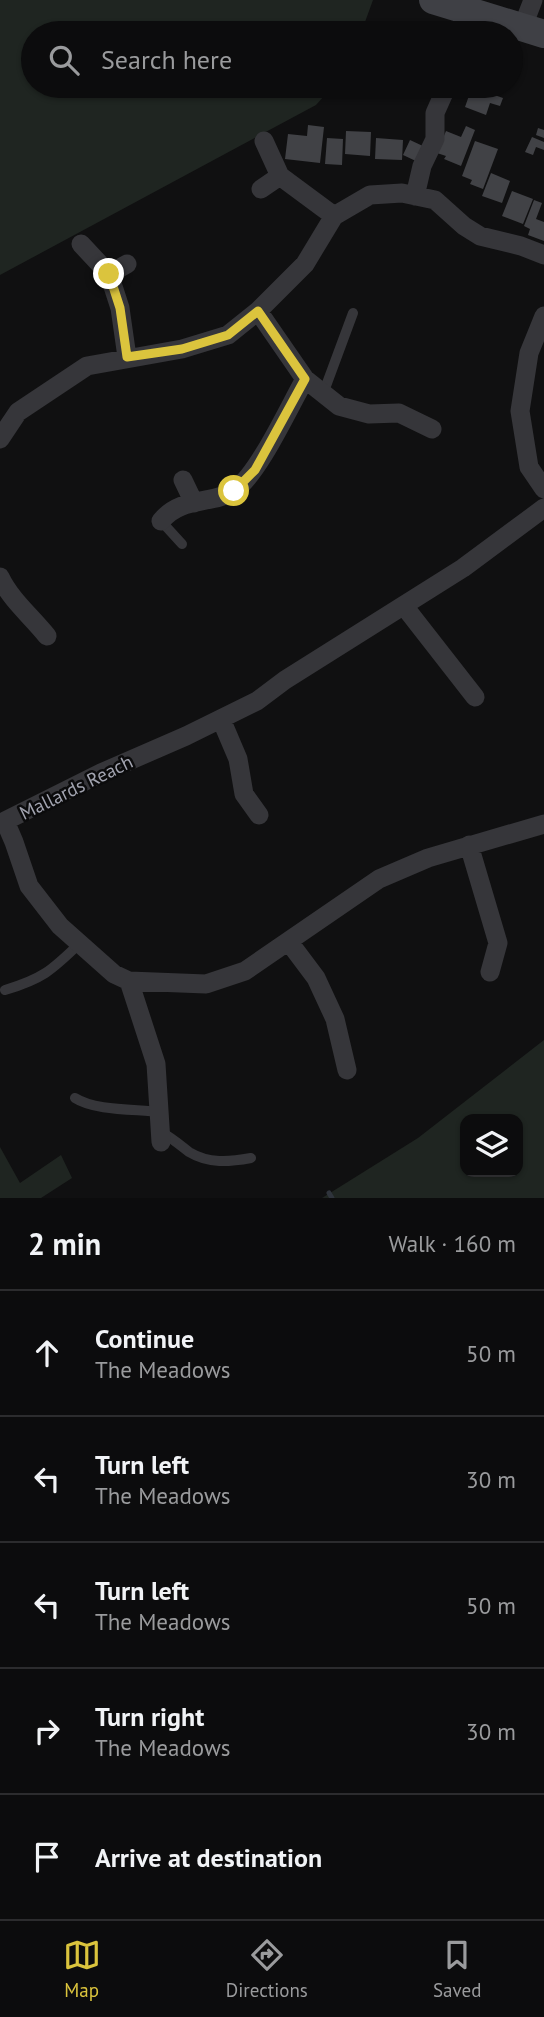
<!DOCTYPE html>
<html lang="en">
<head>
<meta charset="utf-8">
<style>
  body { margin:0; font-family:"PT Sans",sans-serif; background:#151516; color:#f1f3f6 }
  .controls { position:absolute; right:21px; bottom:21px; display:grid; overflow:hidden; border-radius:14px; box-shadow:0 2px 5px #0004 }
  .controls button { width:63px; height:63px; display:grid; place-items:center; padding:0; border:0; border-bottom:2px solid #2c2c2e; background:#0c0c0d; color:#f1f3f6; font:35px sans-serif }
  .stop { position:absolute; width:21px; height:21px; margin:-16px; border:5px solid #dbc43d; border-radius:50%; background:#fff }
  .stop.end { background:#dbc43d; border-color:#fff; box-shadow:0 2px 7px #0008 }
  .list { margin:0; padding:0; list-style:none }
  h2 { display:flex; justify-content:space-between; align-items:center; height:91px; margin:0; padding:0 28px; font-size:30px }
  h2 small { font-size:23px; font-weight:400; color:#9a9b9d }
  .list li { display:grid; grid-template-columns:46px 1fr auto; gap:21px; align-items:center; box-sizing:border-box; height:126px; padding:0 28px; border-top:2px solid #2c2c2e }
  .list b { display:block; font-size:26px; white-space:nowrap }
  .list p { margin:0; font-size:23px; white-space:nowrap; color:#9a9b9d }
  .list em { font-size:23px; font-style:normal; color:#9a9b9d }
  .icon { flex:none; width:38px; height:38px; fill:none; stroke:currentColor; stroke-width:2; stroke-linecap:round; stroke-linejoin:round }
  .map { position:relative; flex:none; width:544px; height:1198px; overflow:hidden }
  .search { position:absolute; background:#0c0c0d; box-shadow:0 2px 5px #0004; left:21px; right:21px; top:21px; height:77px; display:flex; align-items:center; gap:18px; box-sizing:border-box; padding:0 24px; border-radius:38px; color:#9a9b9d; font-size:26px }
  .sheet { height:721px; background:#0c0c0d }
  nav { display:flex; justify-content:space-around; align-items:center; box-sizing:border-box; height:98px; border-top:2px solid #2c2c2e; background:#0c0c0d; font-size:19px; color:#9a9b9d }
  nav a { display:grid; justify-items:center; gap:4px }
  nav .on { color:#dbc43d }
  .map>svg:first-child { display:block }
  .green { fill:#1f2521; fill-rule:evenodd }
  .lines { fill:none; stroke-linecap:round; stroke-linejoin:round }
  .stream { stroke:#2f343c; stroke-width:5 }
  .building { fill:#414246 }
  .lane { stroke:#36363a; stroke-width:10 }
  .street { stroke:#36363a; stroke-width:19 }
  .secondary { stroke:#3f4045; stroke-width:28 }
  .route { stroke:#dbc43d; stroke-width:9 }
  .labels { text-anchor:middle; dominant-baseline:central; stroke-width:5; stroke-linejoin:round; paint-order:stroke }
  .street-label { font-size:19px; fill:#a2a4b0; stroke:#0b0b0c }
</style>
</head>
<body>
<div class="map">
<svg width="544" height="1198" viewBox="0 0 544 1198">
  <rect width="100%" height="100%" fill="#101011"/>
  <path class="green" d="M 0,0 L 373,0 L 361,33 L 33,33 L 33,86 L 333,86 L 316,105 L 0,275 Z
    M 544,1040 L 544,1198 L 322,1198 L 418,1138 ZM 518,1119 L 518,1172 L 465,1172 L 465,1119 Z
    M 0,1147 L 20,1183 L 61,1155 L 72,1178 L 41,1198 L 0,1198 Z"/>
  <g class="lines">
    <path class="stream" d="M 329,1193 L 332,1198"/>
  </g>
  <path class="building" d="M 411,86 L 429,86 L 426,92 Z
    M 484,86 L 504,86 L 502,93 Z
    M 472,87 L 503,98 L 500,106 L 490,103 L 486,115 L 465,107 Z
    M 308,125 L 324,127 L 320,163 L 285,159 L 288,134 L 307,136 Z
    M 466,126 L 475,130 L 461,166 L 444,159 L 446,156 L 437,153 L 446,131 L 461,137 Z
    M 538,128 L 544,130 L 544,138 L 536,135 Z
    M 346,131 L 371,132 L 370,156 L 345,154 Z
    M 532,137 L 544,142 L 544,150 L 536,147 L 533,155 L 525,152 Z
    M 327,138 L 343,139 L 342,165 L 325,164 Z
    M 376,138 L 403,140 L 402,160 L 375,159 Z
    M 410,140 L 425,147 L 418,162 L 403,155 Z
    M 475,141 L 498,149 L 483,189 L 470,184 L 472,180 L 462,176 Z
    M 491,173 L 510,181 L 502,203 L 482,196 Z
    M 512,191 L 533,199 L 523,224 L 502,216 Z
    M 534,200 L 542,203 L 536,219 L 544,222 L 544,241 L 528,235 L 530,229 L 524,226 Z"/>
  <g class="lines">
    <path class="lane" d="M 323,394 L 353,313
      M 161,521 L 182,544
      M 5,990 C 42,979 51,971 79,944
      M 75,1098 C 95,1111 136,1109 160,1112
      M 161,1132 C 172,1138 180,1145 189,1152 C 209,1164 229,1162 251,1158"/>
    <path class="street" d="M 523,26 L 533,0
      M 401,31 L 418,33
      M 264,141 L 280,176 L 334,216
      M 261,189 L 280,176
      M 415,196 L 422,166 L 435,139 L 435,113 L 447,86
      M 81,244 L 109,274 L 120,308 L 127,357
      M 109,274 L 127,264
      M 258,311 L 305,379 L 339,406 L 369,414 L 399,413 L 432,429
      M 544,316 L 529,353 L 520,411 L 529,467 L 544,489
      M 0,439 L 18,412 L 87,366 L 182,349 L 228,335 L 258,311 L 305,264 L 334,216 L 370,195 L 402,193 L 435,200 L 464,226 L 480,236 L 521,246 L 544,255
      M 183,480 L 194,503
      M 544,508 L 463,568 L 285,680 L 257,701 L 186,736 L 101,773 L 5,821 L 14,842 L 29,886 L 60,926 L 114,974 L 129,981 L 206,984 L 245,971 L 379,879 L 428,858 L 544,824
      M 161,521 C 181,496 213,505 235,490 C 259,473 289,407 305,379
      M 0,577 C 11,600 31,616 47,636
      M 404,606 L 475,697
      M 221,719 L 238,759 L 244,794 L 259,815
      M 469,845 L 498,943 L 490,972
      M 289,942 L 316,978 L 335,1019 L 347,1070
      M 129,981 L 156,1064 L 161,1142"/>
    <path class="secondary" d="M 433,0 L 544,34"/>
  </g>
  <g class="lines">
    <path class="route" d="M 109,274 L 120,308 L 127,357 L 182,349 L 228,335 L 258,311 L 305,379 L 255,470 L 234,491"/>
  </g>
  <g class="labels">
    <g class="street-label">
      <text transform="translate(76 787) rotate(-26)">Mallards Reach</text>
    </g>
  </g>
</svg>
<div class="controls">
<button><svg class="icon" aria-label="layers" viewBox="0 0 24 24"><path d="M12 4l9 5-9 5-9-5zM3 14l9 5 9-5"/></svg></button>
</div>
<div class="stop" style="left:234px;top:491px"></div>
<div class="stop end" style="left:109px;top:274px"></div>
<div class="search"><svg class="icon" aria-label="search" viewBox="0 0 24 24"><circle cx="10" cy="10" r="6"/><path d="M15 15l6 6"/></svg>Search here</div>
</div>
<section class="sheet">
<h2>2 min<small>Walk · 160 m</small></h2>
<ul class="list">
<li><svg class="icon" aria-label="ahead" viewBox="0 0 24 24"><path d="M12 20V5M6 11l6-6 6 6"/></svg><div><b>Continue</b><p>The Meadows</p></div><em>50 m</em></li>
<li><svg class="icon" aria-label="left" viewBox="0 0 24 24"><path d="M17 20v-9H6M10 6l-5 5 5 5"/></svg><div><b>Turn left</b><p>The Meadows</p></div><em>30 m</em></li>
<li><svg class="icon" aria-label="left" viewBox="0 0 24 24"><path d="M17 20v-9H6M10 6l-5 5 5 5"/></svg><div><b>Turn left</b><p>The Meadows</p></div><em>50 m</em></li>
<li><svg class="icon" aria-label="right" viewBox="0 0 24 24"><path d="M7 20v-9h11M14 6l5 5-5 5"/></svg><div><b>Turn right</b><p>The Meadows</p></div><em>30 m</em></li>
<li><svg class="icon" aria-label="arrive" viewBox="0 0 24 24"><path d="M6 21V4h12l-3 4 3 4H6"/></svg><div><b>Arrive at destination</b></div></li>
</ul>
</section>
<nav>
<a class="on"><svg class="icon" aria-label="map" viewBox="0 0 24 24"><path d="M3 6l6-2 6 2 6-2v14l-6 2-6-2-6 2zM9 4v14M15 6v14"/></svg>Map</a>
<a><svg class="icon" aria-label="directions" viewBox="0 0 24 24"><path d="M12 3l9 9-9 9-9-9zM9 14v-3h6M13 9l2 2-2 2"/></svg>Directions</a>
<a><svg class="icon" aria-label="saved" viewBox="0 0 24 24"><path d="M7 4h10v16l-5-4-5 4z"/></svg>Saved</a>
</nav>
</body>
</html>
